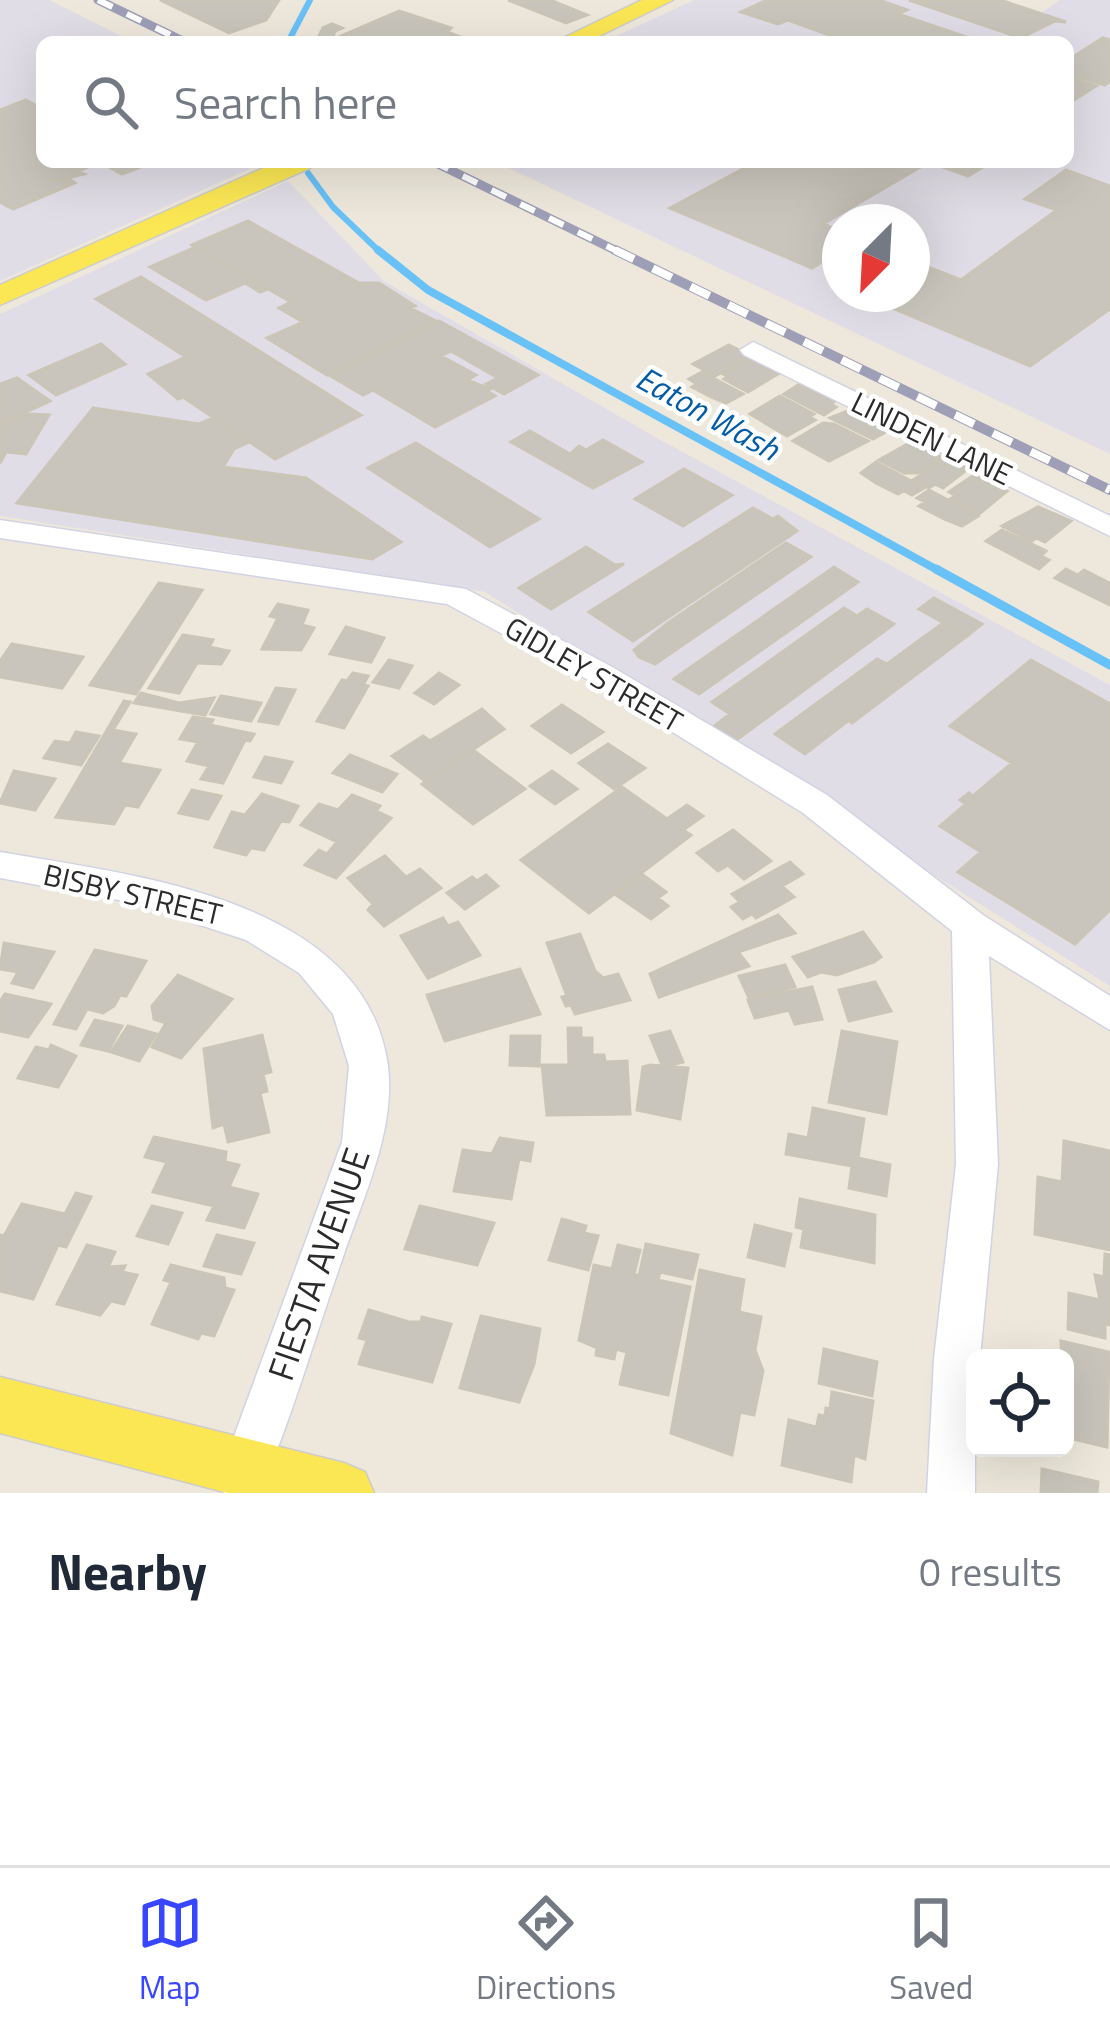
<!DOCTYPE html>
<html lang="en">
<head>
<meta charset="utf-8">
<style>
  body { margin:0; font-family:"Titillium Web",sans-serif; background:#f2f2f3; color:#1f2937 }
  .controls { position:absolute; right:36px; bottom:36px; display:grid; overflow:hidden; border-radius:18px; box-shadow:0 12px 48px #0002 }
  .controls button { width:108px; height:108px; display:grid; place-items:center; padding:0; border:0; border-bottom:3px solid #e0e1e3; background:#fff; color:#1f2937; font:60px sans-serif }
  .compass { position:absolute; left:822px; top:204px; width:108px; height:108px; border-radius:50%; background:#fff; box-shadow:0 12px 48px #0002; rotate:204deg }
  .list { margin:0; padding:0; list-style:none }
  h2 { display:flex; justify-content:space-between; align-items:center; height:156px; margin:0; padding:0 48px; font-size:51px }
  h2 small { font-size:39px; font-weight:400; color:#747a83 }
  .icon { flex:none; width:66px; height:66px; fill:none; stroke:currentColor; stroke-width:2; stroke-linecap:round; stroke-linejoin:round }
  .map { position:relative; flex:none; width:1110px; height:1493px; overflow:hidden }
  .search { position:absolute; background:#fff; box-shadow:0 12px 48px #0002; left:36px; right:36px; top:36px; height:132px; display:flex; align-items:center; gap:30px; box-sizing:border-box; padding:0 42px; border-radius:18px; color:#747a83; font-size:45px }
  .sheet { height:372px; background:#fff }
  nav { display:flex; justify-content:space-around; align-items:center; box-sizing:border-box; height:168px; border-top:3px solid #e0e1e3; background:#fff; font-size:33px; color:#747a83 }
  nav a { display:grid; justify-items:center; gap:6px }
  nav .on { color:#3847ff }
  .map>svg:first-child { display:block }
  .industrial { fill:#e1dde6; fill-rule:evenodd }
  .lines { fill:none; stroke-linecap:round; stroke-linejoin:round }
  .stream-far2 { stroke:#68c1f7; stroke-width:6 }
  .stream-far1 { stroke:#68c1f7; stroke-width:8 }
  .stream { stroke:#68c1f7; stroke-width:9 }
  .building { fill:#c9c5bc; stroke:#cac5b6; stroke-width:3 }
  .minor-casing { stroke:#d1d3e5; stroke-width:3 }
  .major-casing { stroke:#ccc; stroke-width:3 }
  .minor { fill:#fff; fill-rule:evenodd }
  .major { fill:#fbe754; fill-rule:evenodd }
  .rail-far1-casing { stroke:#9e9fb7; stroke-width:9 }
  .rail-casing { stroke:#9e9fb7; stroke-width:10 }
  .rail-far1 { stroke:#fff; stroke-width:6; stroke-dasharray:16; stroke-linecap:butt }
  .rail { stroke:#fff; stroke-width:8; stroke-dasharray:21; stroke-linecap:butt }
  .labels { text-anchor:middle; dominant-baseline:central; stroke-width:9; stroke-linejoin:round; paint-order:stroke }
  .street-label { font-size:30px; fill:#2b2b2b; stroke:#fff }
  .water-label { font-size:33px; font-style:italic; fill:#035ca7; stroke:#fff }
  .near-street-label { font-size:36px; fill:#2b2b2b; stroke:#fff }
</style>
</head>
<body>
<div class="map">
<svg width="1110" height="1493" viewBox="0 0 1110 1493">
  <rect width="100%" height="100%" fill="#eee8dc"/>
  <path class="industrial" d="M 0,0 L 49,0 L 133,42 L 42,42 L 42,162 L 265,162 L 0,281 Z
    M 694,0 L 1000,0 L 1041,13 L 1060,0 L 1110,0 L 1110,454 L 496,162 L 1068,162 L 1068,42 L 603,42 ZM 840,222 L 912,222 L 912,294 L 840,294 Z
    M 288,181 L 384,281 L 657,438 L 1110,685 L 1110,986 L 485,592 L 0,516 L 0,314 Z"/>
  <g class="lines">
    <path class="stream-far2" d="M 288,42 L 310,0
      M 308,173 L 333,207 L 381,253"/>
    <path class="stream-far1" d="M 378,250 L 428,290 L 941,572"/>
    <path class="stream" d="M 936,569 L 1110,665"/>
  </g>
  <path class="building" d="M 160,0 L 279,0 L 266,20 L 229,33 Z
    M 508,0 L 550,0 L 587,15 L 566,23 Z
    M 767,0 L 879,0 L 907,10 L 898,14 L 981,42 L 849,42 L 788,20 L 778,24 L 741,12 Z
    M 909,0 L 1000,0 L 1066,22 L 1055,21 L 1021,38 Z
    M 399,11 L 451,28 L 447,32 L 474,42 L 316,42 L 323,28 L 332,24 L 342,28 L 335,31 L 332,40 Z
    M 1103,38 L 1110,40 L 1110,81 L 1105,85 L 1068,74 L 1068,60 Z
    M 1068,77 L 1096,86 L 1068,104 Z
    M 26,100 L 42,109 L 42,162 L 136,162 L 143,166 L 122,174 L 100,162 L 78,171 L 84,174 L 51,182 L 68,178 L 75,183 L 13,209 L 0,202 L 0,110 Z
    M 756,162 L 991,162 L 968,176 L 929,162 L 823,224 L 840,231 L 840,251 L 812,268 L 670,208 Z
    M 1066,170 L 1110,186 L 1110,309 L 1030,366 L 869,298 L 912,294 L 912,269 L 920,264 L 961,280 L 1057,210 L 1025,199 Z
    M 248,221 L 359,283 L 379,283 L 415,306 L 410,308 L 438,322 L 327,375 L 267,338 L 303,322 L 279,308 L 291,302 L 192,245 Z
    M 196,247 L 268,289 L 260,292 L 245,283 L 206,300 L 150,267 Z
    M 141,277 L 361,415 L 275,459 L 183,397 L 178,399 L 148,374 L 186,357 L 96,299 Z
    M 439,321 L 538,375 L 504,394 L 486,384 L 498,378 L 451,351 L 441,356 L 476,375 L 467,380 L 490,389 L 487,391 L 495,396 L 435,427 L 373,390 L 363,395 L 331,376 Z
    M 101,344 L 125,364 L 56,395 L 29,375 Z
    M 729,345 L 751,356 L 715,376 L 693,364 Z
    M 752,357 L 781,372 L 748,392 L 724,379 L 728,377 L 723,374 Z
    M 702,372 L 743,394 L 726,403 L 711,397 L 692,387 L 697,384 L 689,379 Z
    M 17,378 L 50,401 L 0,424 L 0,384 Z
    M 798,385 L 836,400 L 831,404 L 836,407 L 824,415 L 784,394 Z
    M 780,396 L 814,414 L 809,417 L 815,420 L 787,436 L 750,414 Z
    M 93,408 L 199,424 L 213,418 L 249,442 L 234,449 L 223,467 L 306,478 L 401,542 L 372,559 L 17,503 Z
    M 853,409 L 873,419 L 870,421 L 889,430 L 873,439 L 830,418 Z
    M 28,414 L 49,415 L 26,454 L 6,452 L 0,463 L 0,426 Z
    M 823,423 L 834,424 L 868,441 L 829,461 L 793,441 Z
    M 530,431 L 570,454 L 579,446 L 586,450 L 603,440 L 642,462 L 593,488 L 511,442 Z
    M 913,441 L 943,458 L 918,473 L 904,473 L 879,460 Z
    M 416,443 L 539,519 L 490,547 L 368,468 Z
    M 947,458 L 969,468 L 943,488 L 935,484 L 929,488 L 913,480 Z
    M 876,462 L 924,488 L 912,495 L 904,491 L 898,494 L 876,483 L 861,473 Z
    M 684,469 L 732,495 L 683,526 L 635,499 Z
    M 974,475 L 1007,491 L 979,514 L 950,499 L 956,496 L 949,492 Z
    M 929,490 L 978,516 L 962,526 L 944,519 L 919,506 L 925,502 L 917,498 Z
    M 1038,507 L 1071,521 L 1045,542 L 1036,538 L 1032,541 L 1002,526 Z
    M 753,508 L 773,519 L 778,516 L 797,531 L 633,641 L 589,612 Z
    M 1002,530 L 1046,551 L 1041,556 L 1049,560 L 1039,569 L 986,541 Z
    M 786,543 L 811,557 L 655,664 L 639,657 L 634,650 L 668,623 Z
    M 586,547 L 615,565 L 624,564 L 551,609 L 519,588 Z
    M 834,567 L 858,582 L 699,694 L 674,679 Z
    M 1066,569 L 1078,575 L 1084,570 L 1109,583 L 1110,605 L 1055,578 Z
    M 159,583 L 202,590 L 136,694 L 90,685 Z
    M 934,598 L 982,624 L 967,636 L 919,609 Z
    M 278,604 L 308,610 L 302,625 L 314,628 L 301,650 L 262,649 L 278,618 L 270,616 Z
    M 844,608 L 857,616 L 867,609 L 894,624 L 735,741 L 713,727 L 730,714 L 712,702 Z
    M 943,623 L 967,636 L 852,723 L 849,720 L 805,754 L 775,734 L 877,659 L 887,664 Z
    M 346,627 L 384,638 L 371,662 L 330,654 Z
    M 183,635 L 213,640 L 209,647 L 229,651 L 221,664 L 197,663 L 179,693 L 149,688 Z
    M 12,644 L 83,657 L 62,688 L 0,677 L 0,661 Z
    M 389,660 L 412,666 L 399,688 L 373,682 Z
    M 1031,660 L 1110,704 L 1110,910 L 1075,944 L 958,872 L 981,852 L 940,826 L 966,804 L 960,800 L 969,793 L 973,796 L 1012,763 L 950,726 Z
    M 353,673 L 368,676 L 363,685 L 368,686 L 344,728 L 317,721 L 342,680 L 347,681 Z
    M 439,673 L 459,685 L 434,704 L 415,693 Z
    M 276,688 L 295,690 L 278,724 L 259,721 Z
    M 141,693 L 179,703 L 214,698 L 205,715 L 134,703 Z
    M 221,696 L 261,703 L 251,721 L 211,714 Z
    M 124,701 L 130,702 L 113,730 L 136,734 L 119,763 L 160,770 L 138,807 L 125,805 L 114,824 L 56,817 Z
    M 562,705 L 603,732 L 571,753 L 532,726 Z
    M 482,709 L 504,729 L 425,781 L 392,756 L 423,736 L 430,741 Z
    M 193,717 L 213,720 L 210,725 L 254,734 L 250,741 L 245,740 L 223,783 L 201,779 L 209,766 L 187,761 L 198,742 L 180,739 Z
    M 76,732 L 99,736 L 81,765 L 44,758 L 55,741 L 70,743 Z
    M 608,744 L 645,768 L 614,789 L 579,763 Z
    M 473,750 L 525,789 L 473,824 L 422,784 Z
    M 350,755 L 397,774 L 382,792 L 333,773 Z
    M 265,757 L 292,762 L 281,783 L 254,777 Z
    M 14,771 L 55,779 L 35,810 L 0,803 Z
    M 552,771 L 577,789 L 555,804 L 530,786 Z
    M 622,787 L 667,819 L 687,805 L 703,816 L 683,830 L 691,835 L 589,913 L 521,860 Z
    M 192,790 L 221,796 L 208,819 L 179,813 Z
    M 262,794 L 298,806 L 289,822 L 281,821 L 264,850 L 251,848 L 246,855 L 215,847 L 232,812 L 245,815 Z
    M 352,795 L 380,806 L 376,811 L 391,818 L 336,878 L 305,865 L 319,850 L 327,854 L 337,842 L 301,825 L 319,804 L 338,810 Z
    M 733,830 L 771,861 L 744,879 L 728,865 L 718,871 L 697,853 Z
    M 385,856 L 406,877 L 420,869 L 441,888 L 384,926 L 368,910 L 373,904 L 348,878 Z
    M 790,862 L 803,874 L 782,886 L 794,897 L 756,918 L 752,914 L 743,919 L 731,907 L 740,902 L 732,894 Z
    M 486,875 L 498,886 L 465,909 L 447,893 L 472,877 L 477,881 Z
    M 643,875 L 666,892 L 658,898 L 668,906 L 651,919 L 616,895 Z
    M 778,915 L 795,933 L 738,952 L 749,966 L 659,997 L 650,974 Z
    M 443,918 L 448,926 L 458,922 L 480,955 L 428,978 L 401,936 Z
    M 863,932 L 881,957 L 874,962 L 837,975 L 821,972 L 808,977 L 793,957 Z
    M 580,934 L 595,971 L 603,978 L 618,974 L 630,1000 L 575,1014 L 571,1005 L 566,1006 L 562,997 L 567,996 L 547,943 Z
    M 4,943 L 54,952 L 33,988 L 12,983 L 18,972 L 0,969 Z
    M 95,950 L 146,961 L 126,996 L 120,995 L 114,1006 L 103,1013 L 87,1009 L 76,1029 L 54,1024 Z
    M 785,965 L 795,987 L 749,998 L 739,976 Z
    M 520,969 L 540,1014 L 445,1041 L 427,995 Z
    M 178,975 L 232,999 L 181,1058 L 152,1047 L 166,1023 L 154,1019 L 152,1006 Z
    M 875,982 L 891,1011 L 849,1021 L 839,990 Z
    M 812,987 L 822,1019 L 795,1024 L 789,1010 L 755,1018 L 748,1000 Z
    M 5,994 L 51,1004 L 28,1037 L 0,1031 L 0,1002 Z
    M 95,1020 L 122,1026 L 108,1051 L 81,1045 Z
    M 128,1026 L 156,1034 L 139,1061 L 111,1052 Z
    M 568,1028 L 581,1028 L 581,1038 L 592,1038 L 592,1055 L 604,1055 L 605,1062 L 627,1061 L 630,1114 L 547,1115 L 542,1065 L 569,1065 Z
    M 670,1031 L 683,1062 L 663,1067 L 650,1036 Z
    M 842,1031 L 897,1042 L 886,1114 L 829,1102 Z
    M 262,1035 L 271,1072 L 263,1074 L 267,1091 L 260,1093 L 269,1132 L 228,1142 L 224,1124 L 213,1128 L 204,1049 Z
    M 511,1036 L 540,1036 L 539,1066 L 510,1065 Z
    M 51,1045 L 76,1056 L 58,1087 L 18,1078 L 36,1047 L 49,1050 Z
    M 650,1065 L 688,1068 L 680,1119 L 637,1110 L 643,1067 Z
    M 813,1108 L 864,1119 L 858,1158 L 890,1165 L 886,1196 L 849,1188 L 852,1166 L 786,1154 L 789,1134 L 808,1138 Z
    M 154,1137 L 226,1152 L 225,1162 L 239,1165 L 229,1187 L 258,1194 L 244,1228 L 207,1220 L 214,1206 L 153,1192 L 167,1162 L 145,1157 Z
    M 500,1138 L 533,1143 L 530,1161 L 519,1159 L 511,1199 L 454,1191 L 463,1150 L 492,1154 Z
    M 1064,1141 L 1110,1151 L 1110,1250 L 1035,1234 L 1038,1177 L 1062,1182 Z
    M 76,1193 L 91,1197 L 66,1247 L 58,1245 L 33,1299 L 0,1291 L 0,1235 L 4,1236 L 22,1204 L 65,1214 Z
    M 800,1199 L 875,1215 L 874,1263 L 801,1247 L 804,1229 L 796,1227 Z
    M 152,1206 L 182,1213 L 168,1244 L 137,1236 Z
    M 420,1206 L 494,1223 L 477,1265 L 405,1249 Z
    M 562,1219 L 586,1226 L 584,1233 L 598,1236 L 588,1270 L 549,1260 Z
    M 755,1225 L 791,1234 L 784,1266 L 748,1257 Z
    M 217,1235 L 254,1243 L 241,1274 L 204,1266 Z
    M 646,1244 L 698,1255 L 692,1279 L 660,1272 L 658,1280 L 690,1287 L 668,1395 L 620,1384 L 627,1352 L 616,1349 L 614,1359 L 596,1355 L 597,1348 L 579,1340 L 594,1265 L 612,1269 L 618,1245 L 640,1250 L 634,1274 L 639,1276 Z
    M 87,1245 L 115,1252 L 108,1267 L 125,1266 L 122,1272 L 137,1275 L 124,1304 L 111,1301 L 100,1315 L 57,1304 Z
    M 1105,1254 L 1110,1255 L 1110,1325 L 1105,1324 L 1105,1338 L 1068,1329 L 1069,1293 L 1100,1300 L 1095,1275 L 1104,1277 Z
    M 171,1265 L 224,1278 L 225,1288 L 234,1290 L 214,1336 L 201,1333 L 198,1339 L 152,1324 L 171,1282 L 164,1280 Z
    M 700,1270 L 744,1280 L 739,1312 L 761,1317 L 755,1350 L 763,1371 L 754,1415 L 740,1412 L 732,1455 L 671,1433 Z
    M 369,1310 L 409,1322 L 421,1322 L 422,1317 L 451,1324 L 432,1382 L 359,1364 L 367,1340 L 359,1338 Z
    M 481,1316 L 540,1329 L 534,1364 L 519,1402 L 460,1388 Z
    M 1061,1341 L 1109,1352 L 1107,1447 L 1065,1437 Z
    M 824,1349 L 877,1362 L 872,1396 L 819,1383 Z
    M 832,1392 L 873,1401 L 865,1459 L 854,1455 L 851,1482 L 782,1465 L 789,1420 L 823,1429 L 817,1425 L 819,1415 L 825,1416 L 826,1408 L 830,1409 Z
    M 1042,1469 L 1098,1482 L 1097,1493 L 1041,1493 Z"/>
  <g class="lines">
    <g class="minor-casing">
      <path id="minor" d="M 753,342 L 1110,516 L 1110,536 L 744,355 L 740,350 Z
        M 0,520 L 466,589 L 614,668 L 827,795 L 983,915 L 1110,996 L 1110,1030 L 989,956 L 998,1164 L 980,1358 L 975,1358 L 975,1493 L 927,1493 L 934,1359 L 956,1164 L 952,931 L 803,813 L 592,682 L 447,604 L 0,538 Z
        M 0,852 C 132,875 365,898 388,1066 C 396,1131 362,1200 342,1260 C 315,1337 292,1417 260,1493 L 224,1493 L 218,1480 L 342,1142 L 349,1066 L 333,1014 L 299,973 L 246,940 L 130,902 L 0,878 Z"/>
    </g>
    <g class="major-casing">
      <path id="major" d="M 642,0 L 673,0 L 587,42 L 555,42 Z
        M 277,162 L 314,162 L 310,168 L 0,305 L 0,285 Z
        M 0,1377 L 344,1463 L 365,1472 L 374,1493 L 228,1493 L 0,1433 Z"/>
    </g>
    <use href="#minor" class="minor"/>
    <use href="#major" class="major"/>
    <g class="rail-far1-casing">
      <path id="rail-far1" d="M 98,0 L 185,42
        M 434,162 L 621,253"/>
    </g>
    <g class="rail-casing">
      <path id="rail" d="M 615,250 L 1110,490"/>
    </g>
    <use href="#rail-far1" class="rail-far1"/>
    <use href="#rail" class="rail"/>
  </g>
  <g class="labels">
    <g class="street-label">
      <text transform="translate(932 438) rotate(26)">LINDEN LANE</text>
      <text transform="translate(594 674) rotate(30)">GIDLEY STREET</text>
      <text transform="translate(133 894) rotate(13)">BISBY STREET</text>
    </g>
    <g class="water-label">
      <text transform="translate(708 413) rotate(29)">Eaton Wash</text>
    </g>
    <g class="near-street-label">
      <text transform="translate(318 1264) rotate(-71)">FIESTA AVENUE</text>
    </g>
  </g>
</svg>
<div class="controls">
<button><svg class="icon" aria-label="locate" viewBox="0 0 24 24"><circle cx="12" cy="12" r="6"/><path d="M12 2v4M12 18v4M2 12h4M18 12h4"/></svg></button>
</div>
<svg class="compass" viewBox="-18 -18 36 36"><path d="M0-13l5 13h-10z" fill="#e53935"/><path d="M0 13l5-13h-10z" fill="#747a83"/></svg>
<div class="search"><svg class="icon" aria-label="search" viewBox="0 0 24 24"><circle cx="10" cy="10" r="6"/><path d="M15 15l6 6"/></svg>Search here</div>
</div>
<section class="sheet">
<h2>Nearby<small>0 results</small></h2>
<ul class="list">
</ul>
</section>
<nav>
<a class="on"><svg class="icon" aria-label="map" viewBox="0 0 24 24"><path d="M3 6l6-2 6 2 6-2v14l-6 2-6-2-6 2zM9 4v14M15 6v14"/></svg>Map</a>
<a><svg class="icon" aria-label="directions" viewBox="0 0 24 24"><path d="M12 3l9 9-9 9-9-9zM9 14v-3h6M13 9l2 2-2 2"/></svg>Directions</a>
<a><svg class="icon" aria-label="saved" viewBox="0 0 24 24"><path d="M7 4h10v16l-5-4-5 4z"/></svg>Saved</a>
</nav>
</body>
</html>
